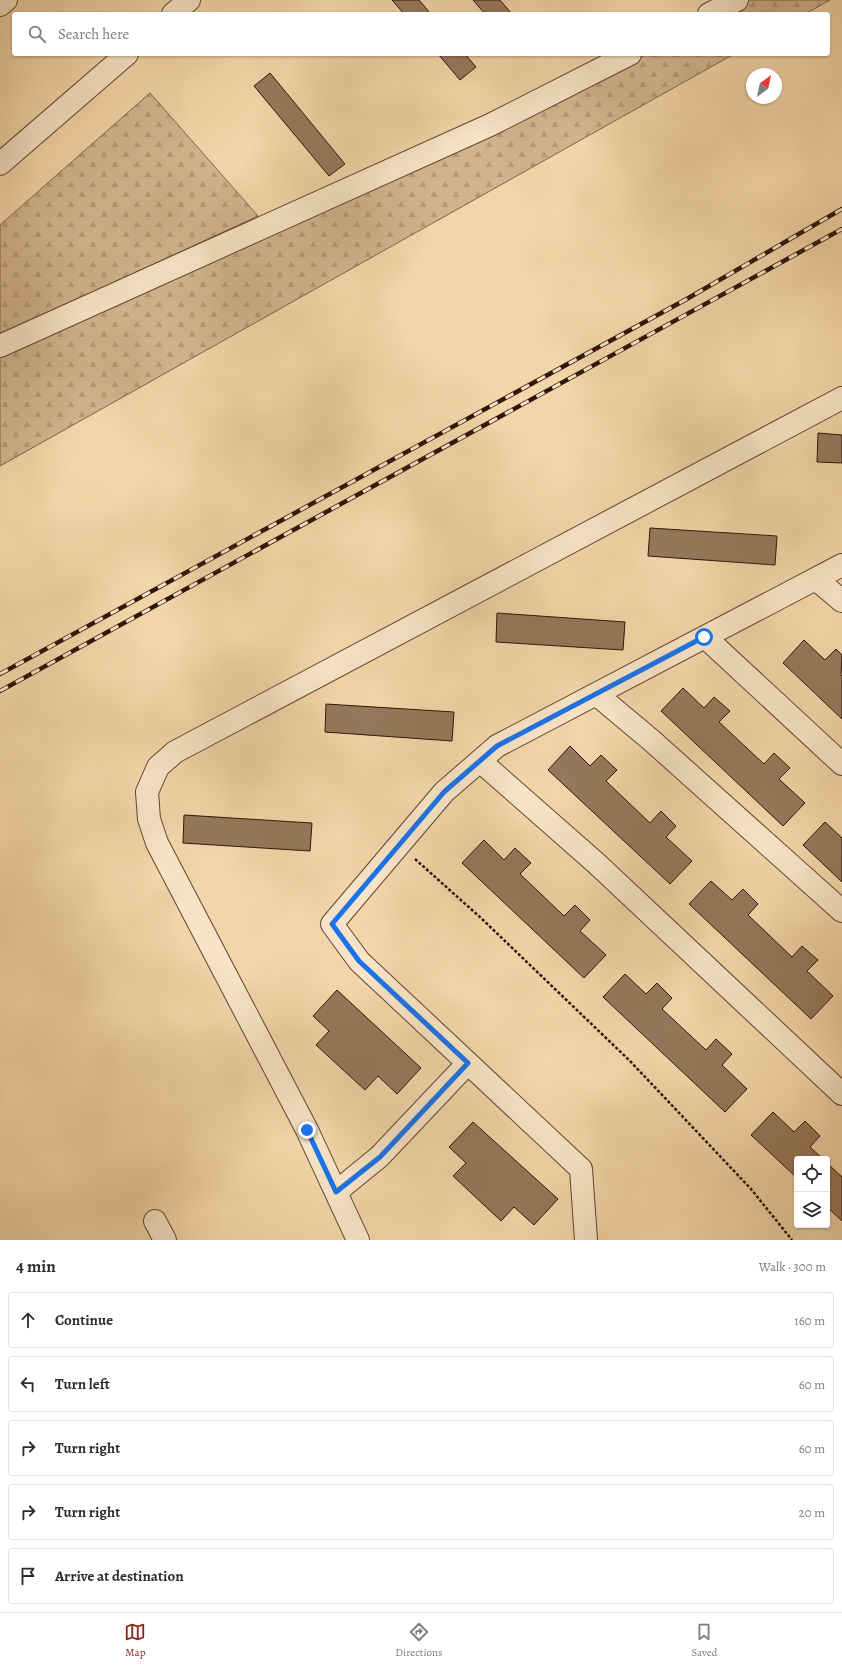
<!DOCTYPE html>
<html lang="en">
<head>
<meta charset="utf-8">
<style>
  body { margin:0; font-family:Alegreya,serif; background:#f7f7f7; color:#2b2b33 }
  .controls { position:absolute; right:12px; bottom:12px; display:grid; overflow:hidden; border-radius:4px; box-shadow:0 1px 3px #0004 }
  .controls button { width:36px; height:36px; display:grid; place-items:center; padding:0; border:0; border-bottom:1px solid #e1e1e2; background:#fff; color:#2b2b33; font:20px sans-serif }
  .compass { position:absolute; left:746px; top:68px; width:36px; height:36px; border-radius:50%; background:#fff; box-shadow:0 1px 3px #0004; rotate:33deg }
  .stop { position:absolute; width:12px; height:12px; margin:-9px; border:3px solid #1a73e8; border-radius:50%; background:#fff }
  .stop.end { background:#1a73e8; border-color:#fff; box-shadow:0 1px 4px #0008 }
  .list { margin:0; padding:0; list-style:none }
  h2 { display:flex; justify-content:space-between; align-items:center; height:52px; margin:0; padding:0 16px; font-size:17px }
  h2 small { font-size:13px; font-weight:400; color:#7c7c81 }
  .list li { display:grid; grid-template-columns:26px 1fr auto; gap:12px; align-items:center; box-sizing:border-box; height:56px; margin:0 8px 8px; padding:0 8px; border:1px solid #e1e1e2; border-radius:4px }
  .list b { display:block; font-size:15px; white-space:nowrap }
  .list em { font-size:13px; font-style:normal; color:#7c7c81 }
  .icon { flex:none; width:22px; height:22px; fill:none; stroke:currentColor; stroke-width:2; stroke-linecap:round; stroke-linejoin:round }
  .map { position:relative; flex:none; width:842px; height:1240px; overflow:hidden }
  .search { position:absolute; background:#fff; box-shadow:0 1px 3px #0004; left:12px; right:12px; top:12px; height:44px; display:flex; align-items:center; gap:10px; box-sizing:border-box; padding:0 14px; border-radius:4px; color:#7c7c81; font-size:15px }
  .sheet { height:372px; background:#fff }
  nav { display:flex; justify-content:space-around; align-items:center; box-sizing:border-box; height:56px; border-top:1px solid #e1e1e2; background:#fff; font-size:11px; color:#7c7c81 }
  nav a { display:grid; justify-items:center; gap:2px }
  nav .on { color:#8f2418 }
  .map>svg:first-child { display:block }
  .forest { fill:url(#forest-firs); stroke:#81644a }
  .building { fill:#95785b; stroke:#311407 }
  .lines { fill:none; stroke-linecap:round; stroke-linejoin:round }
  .minor-casing { stroke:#61442f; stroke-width:24 }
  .path { stroke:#311407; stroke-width:2.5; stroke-dasharray:3 2; stroke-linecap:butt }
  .minor { stroke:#f7e4c6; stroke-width:22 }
  .rail-casing { stroke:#311407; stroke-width:4.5 }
  .rail { stroke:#f7e4c6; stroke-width:3; stroke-dasharray:9; stroke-linecap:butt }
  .route { stroke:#1a73e8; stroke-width:5 }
</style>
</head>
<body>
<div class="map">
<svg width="842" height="1240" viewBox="0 0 842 1240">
  <defs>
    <pattern id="forest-firs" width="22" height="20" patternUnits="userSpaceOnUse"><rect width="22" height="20" fill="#d1b48d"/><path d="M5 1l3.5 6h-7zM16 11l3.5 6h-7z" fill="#b49a78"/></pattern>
  </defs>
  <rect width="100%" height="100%" fill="#f2d5a8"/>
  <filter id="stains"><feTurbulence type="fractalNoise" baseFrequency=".005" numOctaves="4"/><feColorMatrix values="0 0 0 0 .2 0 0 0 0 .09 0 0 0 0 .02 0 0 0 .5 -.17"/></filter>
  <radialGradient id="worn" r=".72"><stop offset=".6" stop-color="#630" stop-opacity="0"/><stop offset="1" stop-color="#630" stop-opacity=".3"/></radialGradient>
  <path class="forest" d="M 751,0 L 830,0 L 805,14 L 724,14 Z
    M 647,54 L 734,54 L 0,466 L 0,358 L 494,134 Z
    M 150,93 L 258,216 L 0,335 L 0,225 Z"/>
  <path class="building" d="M 392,0 L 419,0 L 431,14 L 404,14 Z
    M 473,0 L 500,0 L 512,14 L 485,14 Z
    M 438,54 L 465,54 L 476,67 L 460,80 Z
    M 270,73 L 345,164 L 329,176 L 254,86 Z
    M 818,433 L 842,435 L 842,463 L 817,462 Z
    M 650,528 L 777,536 L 775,565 L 648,556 Z
    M 497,613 L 625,622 L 623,650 L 496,642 Z
    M 804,640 L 825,660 L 836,649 L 842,655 L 841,675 L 842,676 L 842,719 L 783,663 Z
    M 683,688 L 704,708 L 714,697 L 730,711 L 719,722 L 764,764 L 774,753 L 790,768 L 779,779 L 805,803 L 783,826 L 661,711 Z
    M 326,704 L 454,712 L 452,741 L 325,732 Z
    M 570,746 L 590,766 L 601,755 L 617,770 L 606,781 L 650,823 L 661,811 L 676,826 L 666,837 L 692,861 L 670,884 L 548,770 Z
    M 184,815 L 312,823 L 310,851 L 183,843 Z
    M 825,822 L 842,838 L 842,882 L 803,845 Z
    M 484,840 L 504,860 L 515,848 L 531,863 L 520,874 L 564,916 L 575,905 L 590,920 L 580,931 L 606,955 L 584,978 L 462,863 Z
    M 711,881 L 732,900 L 743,889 L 758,904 L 748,915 L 792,957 L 802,946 L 818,960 L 807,971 L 833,996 L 811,1019 L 689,904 Z
    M 625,974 L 646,994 L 657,983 L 672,998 L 662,1009 L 706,1050 L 716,1039 L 732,1054 L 722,1065 L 747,1089 L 725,1112 L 603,997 Z
    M 337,990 L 421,1068 L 397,1094 L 378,1076 L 365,1090 L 316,1045 L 329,1031 L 313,1016 Z
    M 773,1112 L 794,1132 L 805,1121 L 820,1136 L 810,1147 L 823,1159 L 797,1159 L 797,1178 L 751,1135 Z
    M 473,1122 L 558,1199 L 534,1225 L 514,1207 L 501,1221 L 453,1176 L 466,1163 L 449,1147 Z
    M 827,1163 L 842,1177 L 842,1221 L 827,1207 Z"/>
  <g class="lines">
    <g class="minor-casing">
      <path id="minor" d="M 0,5 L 6,0
        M 173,14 L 189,0
        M 709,14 L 737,0
        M 0,164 L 127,54
        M 0,346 L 490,125 L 630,54
        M 816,579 L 842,601
        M 705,637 L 842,764
        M 596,694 L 651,740 L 842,911
        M 480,761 L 596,863 L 842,1094
        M 336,1192 L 379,1157 L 468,1063
        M 155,1221 L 165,1240
        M 358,1240 L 307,1130 L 157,843 L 149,819 L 147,792 L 158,767 L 175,752 L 842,398
        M 586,1240 L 581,1169 L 359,961 L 332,924 L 444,792 L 497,746 L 842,565"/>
    </g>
    <path class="path" d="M 415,859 L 481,918 L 630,1061 L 751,1189 L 792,1240"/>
    <use href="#minor" class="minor"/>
    <g class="rail-casing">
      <path id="rail" d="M 0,674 L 685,300 L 842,209
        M 0,691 L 842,229"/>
    </g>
    <use href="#rail" class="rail"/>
  </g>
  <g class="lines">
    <path class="route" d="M 307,1130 L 336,1192 L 380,1157 L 468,1063 L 359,961 L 332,924 L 444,792 L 497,746 L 704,637"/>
  </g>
  <rect width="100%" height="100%" filter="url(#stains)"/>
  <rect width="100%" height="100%" fill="url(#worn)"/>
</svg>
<div class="controls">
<button><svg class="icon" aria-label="locate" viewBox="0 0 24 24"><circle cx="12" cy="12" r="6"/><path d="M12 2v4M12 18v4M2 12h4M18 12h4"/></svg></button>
<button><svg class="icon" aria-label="layers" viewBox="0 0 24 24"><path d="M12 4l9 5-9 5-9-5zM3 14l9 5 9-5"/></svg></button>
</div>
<svg class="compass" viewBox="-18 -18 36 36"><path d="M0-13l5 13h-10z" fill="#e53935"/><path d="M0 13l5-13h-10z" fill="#7c7c81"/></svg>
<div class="stop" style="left:704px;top:637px"></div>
<div class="stop end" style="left:307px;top:1130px"></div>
<div class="search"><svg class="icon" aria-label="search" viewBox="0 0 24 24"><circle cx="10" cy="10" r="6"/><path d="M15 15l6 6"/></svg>Search here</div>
</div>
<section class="sheet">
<h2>4 min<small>Walk · 300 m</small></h2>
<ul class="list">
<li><svg class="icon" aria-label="ahead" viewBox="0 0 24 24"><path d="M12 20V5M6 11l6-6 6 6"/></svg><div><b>Continue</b></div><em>160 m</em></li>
<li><svg class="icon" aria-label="left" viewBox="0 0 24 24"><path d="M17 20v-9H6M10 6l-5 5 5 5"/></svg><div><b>Turn left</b></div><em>60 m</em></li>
<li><svg class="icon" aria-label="right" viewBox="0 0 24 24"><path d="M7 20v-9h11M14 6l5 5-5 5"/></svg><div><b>Turn right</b></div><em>60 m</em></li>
<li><svg class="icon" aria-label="right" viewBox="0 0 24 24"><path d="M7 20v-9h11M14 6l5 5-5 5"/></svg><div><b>Turn right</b></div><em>20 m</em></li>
<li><svg class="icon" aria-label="arrive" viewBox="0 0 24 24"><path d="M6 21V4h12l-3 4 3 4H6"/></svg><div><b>Arrive at destination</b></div></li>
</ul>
</section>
<nav>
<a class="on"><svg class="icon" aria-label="map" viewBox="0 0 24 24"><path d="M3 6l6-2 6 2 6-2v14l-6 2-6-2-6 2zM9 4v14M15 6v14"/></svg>Map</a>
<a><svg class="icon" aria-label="directions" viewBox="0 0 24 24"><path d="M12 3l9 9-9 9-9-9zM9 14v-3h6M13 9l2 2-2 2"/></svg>Directions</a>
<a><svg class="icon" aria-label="saved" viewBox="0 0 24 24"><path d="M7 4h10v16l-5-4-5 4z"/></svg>Saved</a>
</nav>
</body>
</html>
